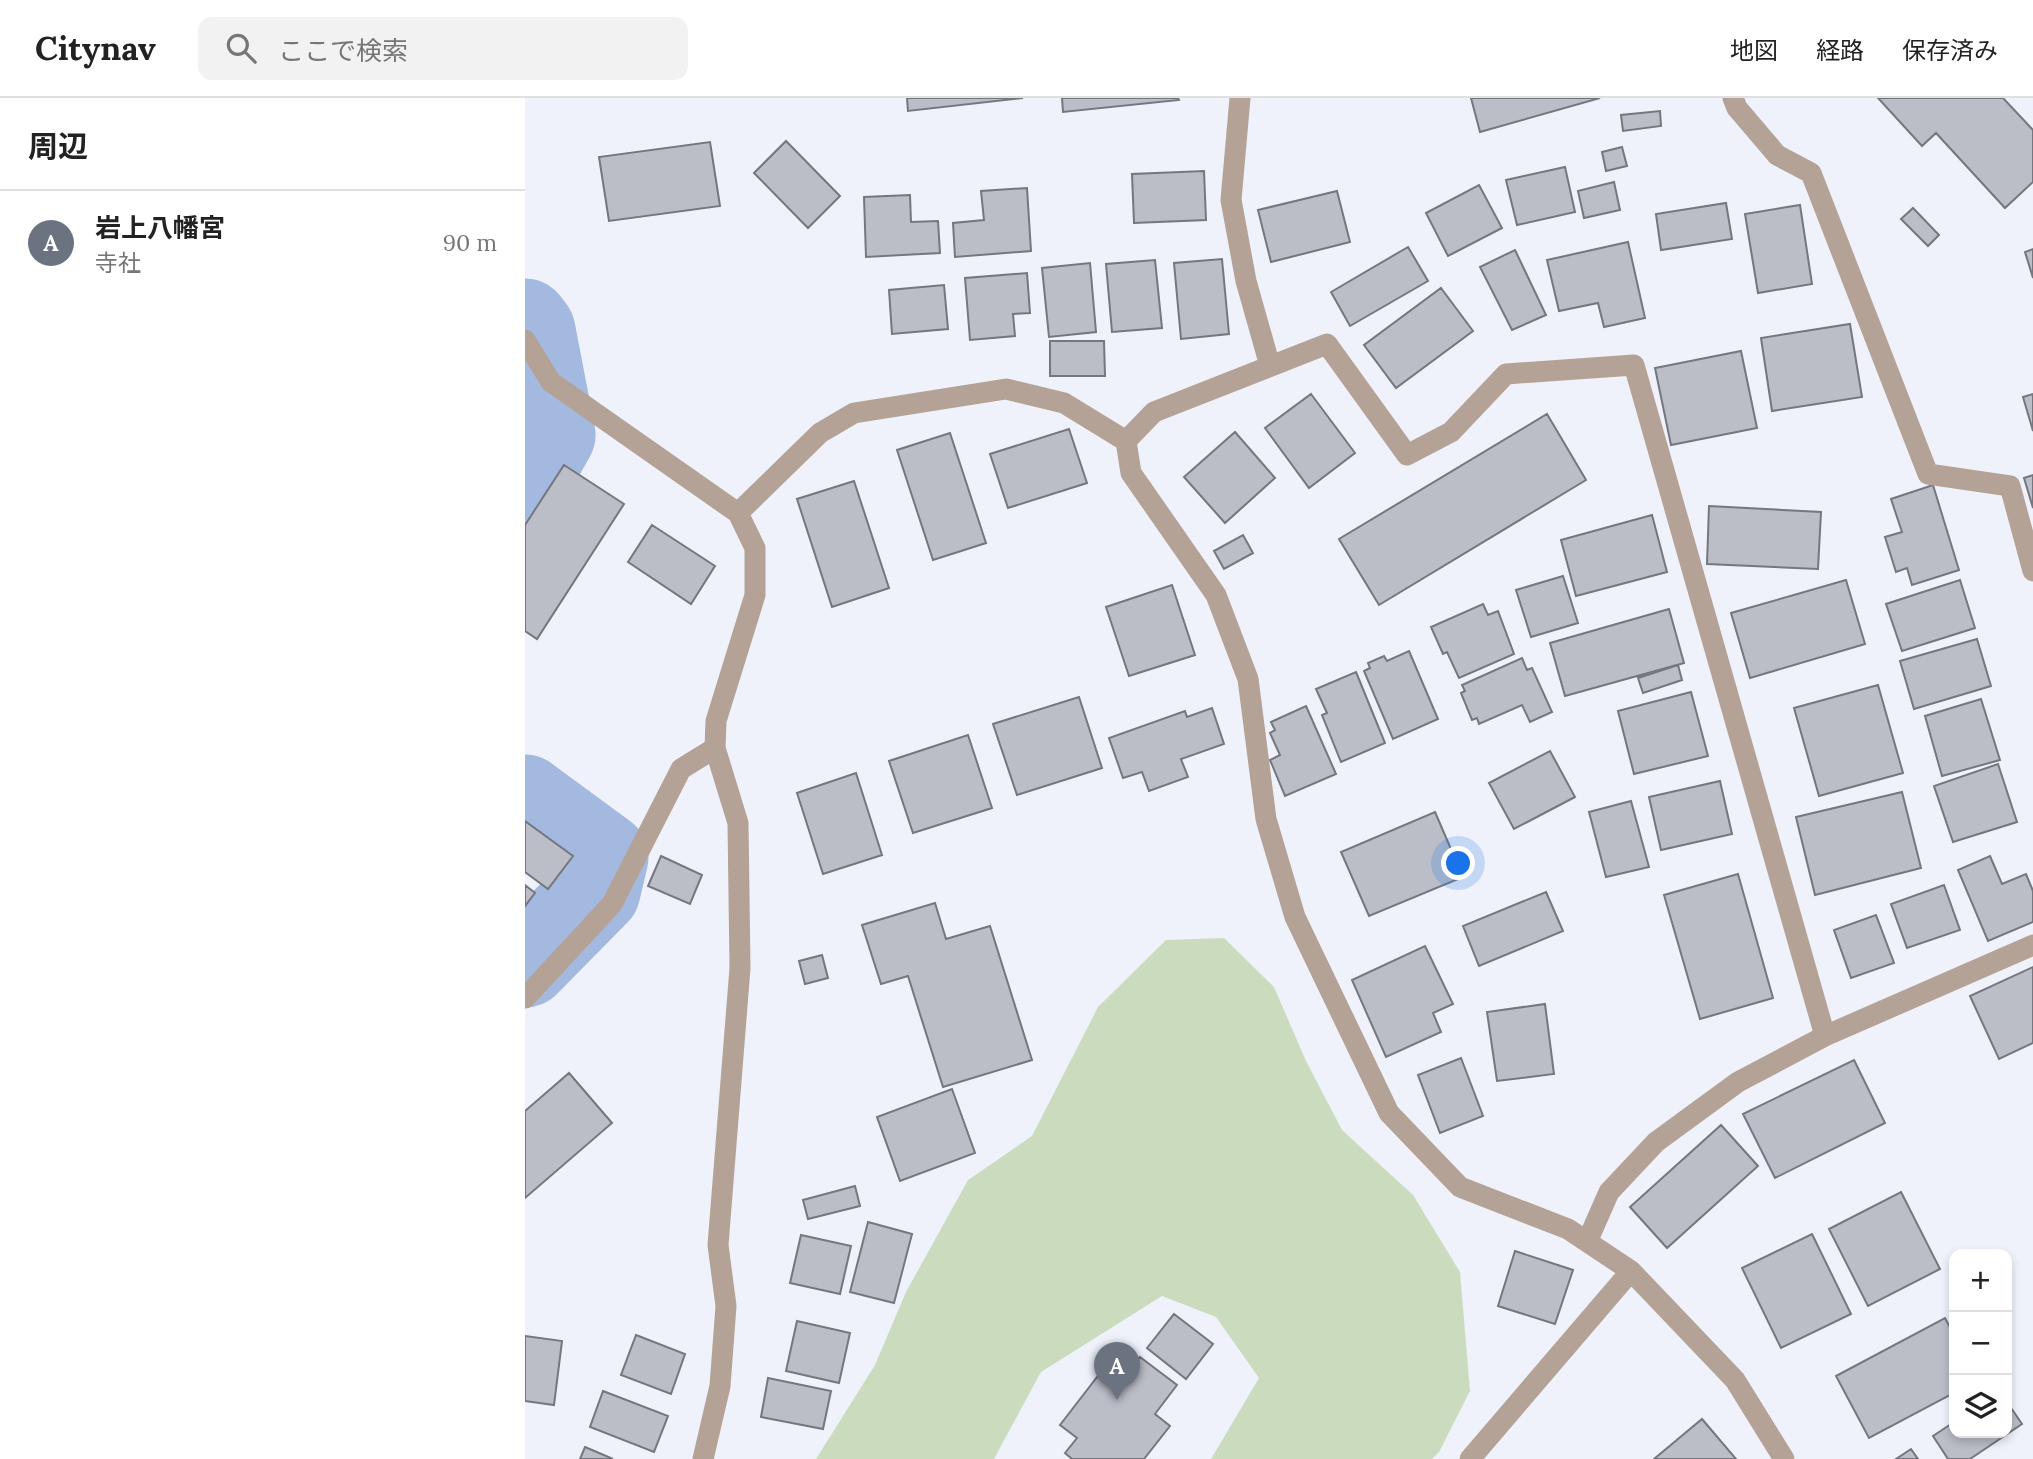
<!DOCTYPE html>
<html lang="ja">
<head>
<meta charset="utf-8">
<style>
  body { margin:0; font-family:Lora,"Noto Sans JP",serif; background:#f2f2f2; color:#222 }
  .controls { position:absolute; right:21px; bottom:21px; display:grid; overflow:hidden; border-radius:14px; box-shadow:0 4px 10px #0003 }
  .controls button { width:63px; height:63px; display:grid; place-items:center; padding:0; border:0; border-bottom:2px solid #e0e0e0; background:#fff; color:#222; font:35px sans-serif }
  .you { position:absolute; left:934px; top:766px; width:24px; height:24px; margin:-18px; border:5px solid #fff; border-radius:50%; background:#1a73e8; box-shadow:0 0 0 10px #1a73e833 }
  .badge { display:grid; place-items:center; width:46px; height:46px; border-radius:50%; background:#0f766e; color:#fff; font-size:23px; font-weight:700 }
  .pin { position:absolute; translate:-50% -58px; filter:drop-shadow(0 2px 4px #0008) }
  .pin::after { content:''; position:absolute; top:37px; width:24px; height:21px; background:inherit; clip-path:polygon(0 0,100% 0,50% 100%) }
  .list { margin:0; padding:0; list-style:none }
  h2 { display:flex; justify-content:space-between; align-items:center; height:91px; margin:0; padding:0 28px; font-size:30px }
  h2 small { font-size:23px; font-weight:400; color:#767676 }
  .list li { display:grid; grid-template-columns:46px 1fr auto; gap:21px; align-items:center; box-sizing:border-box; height:105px; padding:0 28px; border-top:2px solid #e0e0e0 }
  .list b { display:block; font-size:26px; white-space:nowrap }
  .list p { margin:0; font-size:23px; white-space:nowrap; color:#767676 }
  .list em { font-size:23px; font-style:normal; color:#767676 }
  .icon { flex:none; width:38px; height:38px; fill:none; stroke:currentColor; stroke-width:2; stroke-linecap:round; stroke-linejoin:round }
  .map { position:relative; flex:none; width:1508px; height:1361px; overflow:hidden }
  header { display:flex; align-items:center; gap:42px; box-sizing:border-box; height:98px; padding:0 35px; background:#fff; border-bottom:2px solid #e0e0e0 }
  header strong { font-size:33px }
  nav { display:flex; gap:38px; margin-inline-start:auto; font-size:24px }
  .search { width:490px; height:63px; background:#f2f2f2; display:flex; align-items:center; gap:18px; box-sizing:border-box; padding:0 24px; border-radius:14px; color:#767676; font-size:26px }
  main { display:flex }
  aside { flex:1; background:#fff }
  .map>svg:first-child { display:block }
  .green { fill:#cbdcbe }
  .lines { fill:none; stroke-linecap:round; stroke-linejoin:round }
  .river { stroke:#a3b9df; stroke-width:89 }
  .building { fill:#bbbec7; stroke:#74777f; stroke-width:2 }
  .minor { stroke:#b4a296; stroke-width:21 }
  .tertiary { stroke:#b4a296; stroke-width:21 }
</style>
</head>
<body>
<header>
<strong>Citynav</strong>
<div class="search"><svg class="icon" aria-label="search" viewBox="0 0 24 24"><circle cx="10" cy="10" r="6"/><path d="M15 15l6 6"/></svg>ここで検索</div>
<nav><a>地図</a><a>経路</a><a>保存済み</a></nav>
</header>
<main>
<aside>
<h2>周辺<small></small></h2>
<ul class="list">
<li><span class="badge" style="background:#6b7280">A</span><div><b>岩上八幡宮</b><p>寺社</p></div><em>90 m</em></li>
</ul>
</aside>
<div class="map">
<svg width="1508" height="1361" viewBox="0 0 1508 1361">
  <rect width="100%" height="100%" fill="#eff2fb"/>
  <path class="green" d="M 699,840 L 749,889 L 781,963 L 817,1032 L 888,1097 L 935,1174 L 945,1293 L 914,1354 L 907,1361 L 686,1361 L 734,1280 L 691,1219 L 637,1198 L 516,1274 L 469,1361 L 291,1361 L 350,1267 L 381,1194 L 443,1082 L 507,1038 L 573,909 L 641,842 Z"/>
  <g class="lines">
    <path class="river" d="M 0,225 L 6,233 L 26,337 L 0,383
      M 0,701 L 79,759 L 71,793 L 0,865"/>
  </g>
  <path class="building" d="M 382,0 L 498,0 L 383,13 Z
    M 537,0 L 653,0 L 654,2 L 538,14 Z
    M 946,0 L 1075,0 L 955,34 Z
    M 1353,0 L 1478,0 L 1508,32 L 1508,84 L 1480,110 L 1411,35 L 1397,48 Z
    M 1135,13 L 1136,28 L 1098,33 L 1096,17 Z
    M 261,43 L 315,98 L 283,130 L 229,75 Z
    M 185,44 L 195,108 L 84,123 L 74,59 Z
    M 1097,49 L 1102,68 L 1081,73 L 1077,54 Z
    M 1040,69 L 1050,114 L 992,127 L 981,82 Z
    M 679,73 L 681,122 L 609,125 L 607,76 Z
    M 1089,84 L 1095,112 L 1059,120 L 1053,93 Z
    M 954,87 L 977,130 L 923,158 L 901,115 Z
    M 502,90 L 506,153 L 430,159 L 428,125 L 459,122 L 456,93 Z
    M 812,93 L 825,144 L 746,164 L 733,112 Z
    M 385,97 L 386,124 L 413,123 L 415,155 L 341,159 L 339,99 Z
    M 1201,105 L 1207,141 L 1136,152 L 1131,116 Z
    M 1275,107 L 1287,186 L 1233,195 L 1220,116 Z
    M 1388,110 L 1414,137 L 1403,148 L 1376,121 Z
    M 1103,144 L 1120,220 L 1079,229 L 1073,205 L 1034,213 L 1022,162 Z
    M 883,149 L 903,183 L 825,228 L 806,194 Z
    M 1508,151 L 1508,180 L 1500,154 Z
    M 990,152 L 1021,217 L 987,232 L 955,169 Z
    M 697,161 L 704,236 L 656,241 L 649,165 Z
    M 630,162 L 637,230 L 587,234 L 581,166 Z
    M 565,165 L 571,234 L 524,239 L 517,170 Z
    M 502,175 L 505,215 L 488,216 L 490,238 L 445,242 L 440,180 Z
    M 419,187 L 423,231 L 367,236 L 364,192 Z
    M 916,190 L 948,233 L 871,290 L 839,247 Z
    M 1325,226 L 1337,299 L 1247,313 L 1236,240 Z
    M 525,243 L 579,243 L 580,278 L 525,278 Z
    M 1216,253 L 1232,330 L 1146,347 L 1130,270 Z
    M 786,296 L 830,355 L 784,390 L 740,330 Z
    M 1508,296 L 1508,333 L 1498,299 Z
    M 1022,316 L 1061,382 L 854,507 L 814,441 Z
    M 544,331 L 562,385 L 483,410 L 465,356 Z
    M 710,334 L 750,380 L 700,425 L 659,379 Z
    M 425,335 L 461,445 L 408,462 L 372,352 Z
    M 39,367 L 99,406 L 12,541 L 0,533 L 0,427 Z
    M 1508,377 L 1508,410 L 1499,380 Z
    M 329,383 L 364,490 L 307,509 L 272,401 Z
    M 1408,387 L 1434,472 L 1387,487 L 1382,470 L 1371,474 L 1360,439 L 1377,434 L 1366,401 Z
    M 1184,408 L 1296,414 L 1293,471 L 1182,466 Z
    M 1127,417 L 1142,474 L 1051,498 L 1036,442 Z
    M 127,427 L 190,468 L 166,506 L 103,464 Z
    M 718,437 L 728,455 L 699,471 L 689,453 Z
    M 1038,478 L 1053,525 L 1006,539 L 991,492 Z
    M 1321,482 L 1340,546 L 1225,580 L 1206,515 Z
    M 1435,482 L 1450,530 L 1377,553 L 1361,506 Z
    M 647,487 L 670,557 L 604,578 L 581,509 Z
    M 958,506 L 963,517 L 973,513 L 989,556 L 934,580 L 922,554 L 918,556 L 906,529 Z
    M 1144,511 L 1159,565 L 1040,598 L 1025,545 Z
    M 1452,541 L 1466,588 L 1389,611 L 1375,563 Z
    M 884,553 L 913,621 L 868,641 L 839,573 L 845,570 L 843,565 L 859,558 L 862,563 Z
    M 997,560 L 1002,572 L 1007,570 L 1027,614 L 1005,624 L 997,607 L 954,626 L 952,620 L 947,622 L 936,595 L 940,593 L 937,587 Z
    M 1153,567 L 1157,582 L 1118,595 L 1113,580 Z
    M 831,574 L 860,645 L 816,664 L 797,617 L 802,615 L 791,591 Z
    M 1353,587 L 1378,675 L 1294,698 L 1269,610 Z
    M 1166,594 L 1183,658 L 1109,676 L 1093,613 Z
    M 554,599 L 577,670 L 492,697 L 468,626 Z
    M 1456,601 L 1475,662 L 1417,678 L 1400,618 Z
    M 781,608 L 811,676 L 760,698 L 745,662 L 755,657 L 745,635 L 750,632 L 746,624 Z
    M 687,610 L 699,646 L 656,661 L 663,679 L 624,693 L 617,674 L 598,680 L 584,640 L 660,613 L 662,619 Z
    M 443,637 L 467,710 L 388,735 L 364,663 Z
    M 1025,653 L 1050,699 L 989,731 L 964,685 Z
    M 1473,666 L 1492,724 L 1428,744 L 1409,688 Z
    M 331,675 L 357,757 L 298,776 L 272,695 Z
    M 1195,683 L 1207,736 L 1136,752 L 1124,699 Z
    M 1377,694 L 1396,770 L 1290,797 L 1271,719 Z
    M 1106,703 L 1124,769 L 1081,779 L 1064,714 Z
    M 910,714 L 938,779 L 844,818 L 816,754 Z
    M 0,723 L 48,758 L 23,791 L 0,774 Z
    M 136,758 L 177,777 L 165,806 L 123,788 Z
    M 1465,758 L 1477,786 L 1501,776 L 1508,793 L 1508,824 L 1463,843 L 1433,772 Z
    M 1213,776 L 1248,900 L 1175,921 L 1139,797 Z
    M 0,787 L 10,795 L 0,808 Z
    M 1419,787 L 1435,832 L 1382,850 L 1366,806 Z
    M 1021,794 L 1038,833 L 954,868 L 938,828 Z
    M 410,805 L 421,841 L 465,828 L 507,962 L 418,989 L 383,878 L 356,886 L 337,827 Z
    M 1351,817 L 1369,865 L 1326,880 L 1309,832 Z
    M 900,848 L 928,906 L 908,915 L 916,934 L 861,959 L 827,882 Z
    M 297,857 L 303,880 L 280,886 L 274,863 Z
    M 1508,869 L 1508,945 L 1474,961 L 1445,898 Z
    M 1020,906 L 1029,976 L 972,983 L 962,914 Z
    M 936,960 L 958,1018 L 915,1035 L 893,977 Z
    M 1329,962 L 1360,1025 L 1250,1080 L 1218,1016 Z
    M 44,975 L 87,1025 L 0,1100 L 0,1013 Z
    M 427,991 L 450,1055 L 375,1083 L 352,1019 Z
    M 1196,1027 L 1233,1068 L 1142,1150 L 1105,1109 Z
    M 330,1088 L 335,1108 L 283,1121 L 278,1102 Z
    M 1376,1094 L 1415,1171 L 1343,1208 L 1304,1131 Z
    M 343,1124 L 387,1136 L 369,1205 L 325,1194 Z
    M 1287,1136 L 1326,1216 L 1256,1250 L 1217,1170 Z
    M 276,1137 L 326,1148 L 315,1196 L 265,1185 Z
    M 990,1153 L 1048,1172 L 1030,1226 L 973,1208 Z
    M 649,1216 L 688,1246 L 661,1281 L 622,1250 Z
    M 1420,1220 L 1429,1237 L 1429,1295 L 1344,1340 L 1311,1278 Z
    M 272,1223 L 325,1235 L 314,1285 L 261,1273 Z
    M 111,1237 L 160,1256 L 146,1296 L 96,1277 Z
    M 0,1238 L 37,1243 L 29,1307 L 0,1303 Z
    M 615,1259 L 652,1287 L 630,1316 L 645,1328 L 619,1361 L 547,1361 L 540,1355 L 552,1340 L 535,1327 L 576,1274 L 593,1288 Z
    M 243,1280 L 306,1293 L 298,1331 L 236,1319 Z
    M 78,1293 L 143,1318 L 129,1354 L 65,1329 Z
    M 1482,1304 L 1497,1326 L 1445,1361 L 1423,1361 L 1408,1338 L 1429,1324 L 1429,1335 L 1482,1335 Z
    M 1177,1321 L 1211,1361 L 1129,1361 Z
    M 60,1349 L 88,1361 L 55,1361 Z
    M 1386,1351 L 1393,1361 L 1371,1361 Z"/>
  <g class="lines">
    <path class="minor" d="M 715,0 L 706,102 L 721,183 L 745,268
      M 1208,0 L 1212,10 L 1252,57 L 1286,75 L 1403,376 L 1485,388 L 1508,473
      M 213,415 L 295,335 L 329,315 L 481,291 L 539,305 L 601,343
      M 0,900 L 87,806 L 156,671 L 190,650
      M 1062,1144 L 1084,1094 L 1131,1044 L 1213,984 L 1300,938 L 1508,847
      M 945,1361 L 1106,1173
      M 1259,1361 L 1210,1282 L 1106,1173 L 1043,1131 L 935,1089 L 864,1015 L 770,819 L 741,721 L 723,581 L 691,497 L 606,375 L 601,343 L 629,314 L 802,246 L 882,357 L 926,334 L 981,276 L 1109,267 L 1300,938"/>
    <path class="tertiary" d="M 0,242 L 26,284 L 213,415 L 230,450 L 230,497 L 191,623 L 190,650 L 213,725 L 215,870 L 193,1147 L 201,1208 L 195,1288 L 178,1361"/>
  </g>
</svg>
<div class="controls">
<button>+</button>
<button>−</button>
<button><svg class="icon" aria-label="layers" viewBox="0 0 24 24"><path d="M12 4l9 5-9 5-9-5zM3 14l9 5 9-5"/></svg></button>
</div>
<div class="you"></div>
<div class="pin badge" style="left:592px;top:1302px;background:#6b7280">A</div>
</div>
</main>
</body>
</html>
